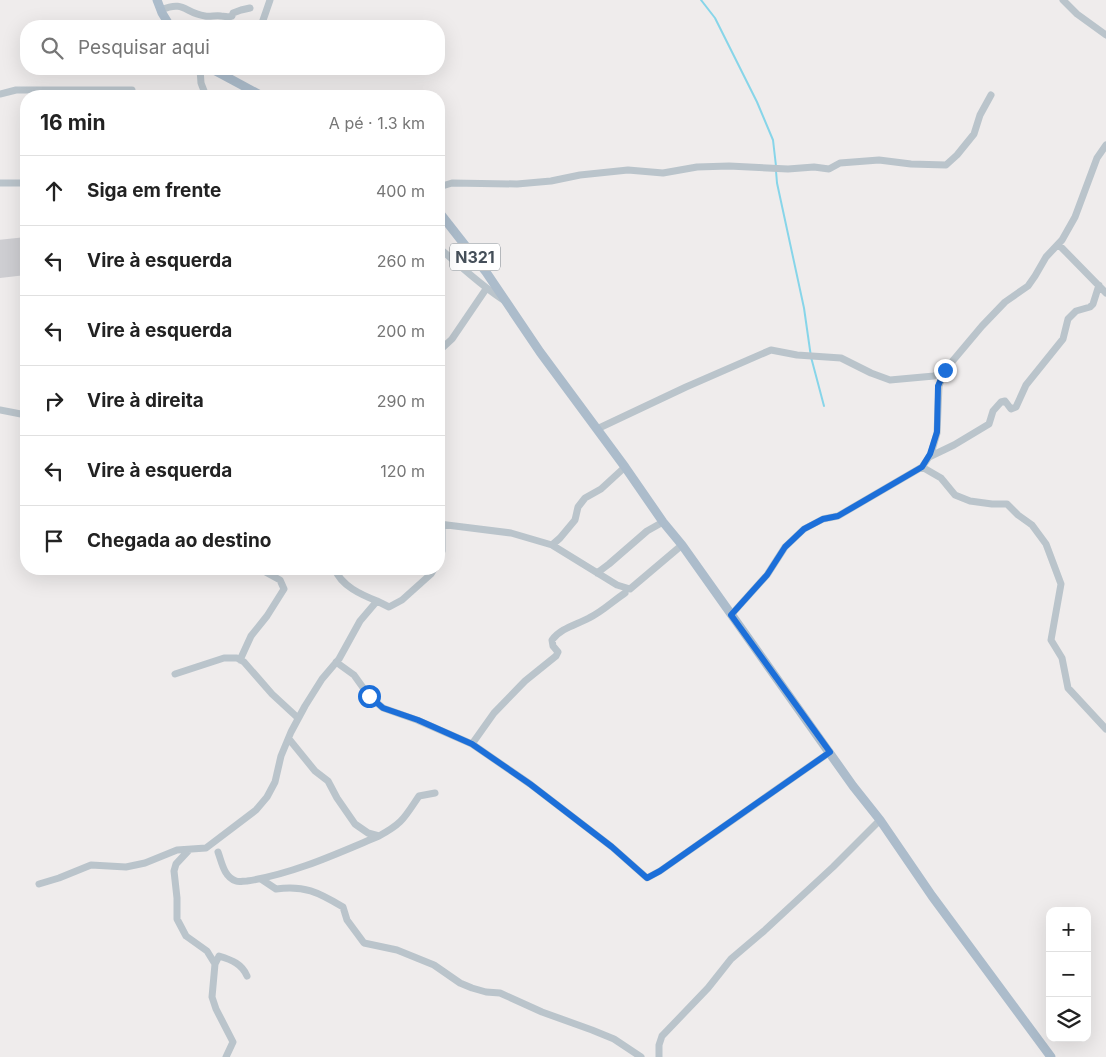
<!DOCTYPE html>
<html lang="pt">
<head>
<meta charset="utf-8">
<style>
  body { margin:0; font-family:Inter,sans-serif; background:#f6f6f6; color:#222 }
  .controls { position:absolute; right:15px; bottom:15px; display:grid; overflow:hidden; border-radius:10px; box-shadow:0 5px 20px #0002 }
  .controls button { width:45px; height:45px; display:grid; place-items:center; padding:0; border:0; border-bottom:1px solid #e0e0e0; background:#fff; color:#222; font:25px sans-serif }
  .stop { position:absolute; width:15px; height:15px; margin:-11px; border:4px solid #1c6fd9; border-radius:50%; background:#fff }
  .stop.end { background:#1c6fd9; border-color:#fff; box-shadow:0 1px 5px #0008 }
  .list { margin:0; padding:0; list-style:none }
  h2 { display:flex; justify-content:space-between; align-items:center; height:65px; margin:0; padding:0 20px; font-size:21px }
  h2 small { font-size:16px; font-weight:400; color:#767676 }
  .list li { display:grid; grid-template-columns:32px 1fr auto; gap:15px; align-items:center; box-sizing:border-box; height:70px; padding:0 20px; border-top:1px solid #e0e0e0 }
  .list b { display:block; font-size:19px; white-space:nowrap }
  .list em { font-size:16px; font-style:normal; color:#767676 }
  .icon { flex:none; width:28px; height:28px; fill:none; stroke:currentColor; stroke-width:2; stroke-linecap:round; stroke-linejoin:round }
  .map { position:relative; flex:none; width:1106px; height:1057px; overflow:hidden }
  .search { position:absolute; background:#fff; box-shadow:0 5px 20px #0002; left:20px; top:20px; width:425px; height:55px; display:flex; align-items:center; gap:12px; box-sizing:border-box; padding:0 18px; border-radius:20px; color:#767676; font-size:19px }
  .panel { position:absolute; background:#fff; box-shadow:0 5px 20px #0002; left:20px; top:90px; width:425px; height:485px; border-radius:20px }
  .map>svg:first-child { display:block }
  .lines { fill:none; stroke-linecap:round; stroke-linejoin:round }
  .stream { stroke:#87d5e9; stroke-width:2 }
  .runway { stroke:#ceced2; stroke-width:38 }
  .minor { stroke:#bac4cb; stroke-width:7 }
  .major { stroke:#acbccb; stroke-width:9 }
  .route { stroke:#1c6fd9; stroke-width:6 }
  .labels { text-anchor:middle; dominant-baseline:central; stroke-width:4; stroke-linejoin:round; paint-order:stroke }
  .shield { fill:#fff; stroke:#7d848b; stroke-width:1 }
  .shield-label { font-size:16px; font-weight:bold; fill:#454f59 }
</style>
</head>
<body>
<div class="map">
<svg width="1106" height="1057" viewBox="0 0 1106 1057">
  <rect width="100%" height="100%" fill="#efecec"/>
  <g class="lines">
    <path class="stream" d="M 701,0 L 715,18 L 757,102 L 773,140 L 776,166
      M 776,171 L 777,183 L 804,308 L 811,357 L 824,406"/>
    <path class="runway" d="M 0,259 L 26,256"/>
    <path class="minor" d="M 1063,0 L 1077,14 L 1106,35
      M 161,10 C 185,0 184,13 205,16 C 210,17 216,15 221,16 C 226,16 228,18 232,16 L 233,13 L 241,10 L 250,8
      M 261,26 L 270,0
      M 200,69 L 201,83 L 206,96
      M 0,94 L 16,90 L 132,90
      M 0,183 L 26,183
      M 439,187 L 452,183 L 517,184 L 551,181 L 580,175 L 628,170 L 663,173 L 697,167 L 729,166 L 788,169 L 814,167 L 829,169 L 840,163 L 879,160 L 911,164 L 946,165 L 957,155 L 974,134 L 980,115 L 991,95
      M 1059,245 L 1106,293
      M 439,248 C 461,266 481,286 505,301
      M 439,351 L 452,339 L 486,289
      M 0,410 L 26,415
      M 597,429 L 686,387 L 771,350 L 797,355 L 841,358 L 871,373 L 890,380 L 934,376 L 945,370 L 982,326 L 1005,302 L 1028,286 L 1035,276 L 1046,257 L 1062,240 L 1075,217 L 1097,158 L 1106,145
      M 929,457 L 954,445 L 989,424 L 993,411 L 1001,402 L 1005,401 L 1011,409 L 1016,407 L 1026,385 L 1063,339 L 1068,319 L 1076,311 L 1090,307 L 1093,304 L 1099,285
      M 922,467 L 941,478 L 955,495 L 970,501 L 992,504 L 1007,504 L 1018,515 L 1032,525 L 1046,544 L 1061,584 L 1051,640 L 1062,658 L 1068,688 L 1106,729
      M 439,524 L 511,533 L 552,545 L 617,585 L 630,589 L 682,545
      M 552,545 L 560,538 L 575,520 L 578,507 L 585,498 L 601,489 L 625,467
      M 439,559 L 442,551 L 442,525
      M 335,569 C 341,586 362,595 377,601
      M 597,573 L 609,564 L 647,531 L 663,522
      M 731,615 L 767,575 L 785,547 L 804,529 L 823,519 L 838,516 L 922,467 L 931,454 L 937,433 L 939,386 L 945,370
      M 240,660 L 251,636 L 267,616 L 284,589 L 280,580 L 260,569
      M 336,662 L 354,675 L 369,696 L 383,708 L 417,720 L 472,744 L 530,784 L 612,847 L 647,878 L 660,871 L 830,752
      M 175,674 L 224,658 L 237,658 L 244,662 L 272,694 L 298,718
      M 289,739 L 315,771 L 328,781 L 337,798 L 355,824 L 368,833 L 379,836 C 403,823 404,818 419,796 L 435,793
      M 472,744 L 494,713 L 525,681 L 556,656 L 558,652 L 553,646 L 552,640 C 561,628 576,625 589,618 C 602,612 613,601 625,593
      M 189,850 L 176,864 L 174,871 L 177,898 L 177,919 L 186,936 L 207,951 L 215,964 L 219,956 C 232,960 242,964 247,976
      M 218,852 C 222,863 224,877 236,881 C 239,882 243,881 247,881 C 293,874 336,854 379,836
      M 261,879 L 276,889 C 304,885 318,892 343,907 L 347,920 L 364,943 L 397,950 L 434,965 L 460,983 L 472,988 L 486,992 L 500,993 L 542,1012 L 592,1030 L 614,1039 L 641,1057
      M 39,884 L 59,878 L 91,865 L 126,867 L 145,863 L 177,850 L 206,848 L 256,810 L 267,797 L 275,782 L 281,756 L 291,732 L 305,706 L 322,679 L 339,659 L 360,621 L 377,601 L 389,607 L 402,600 L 431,574 L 434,569
      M 215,964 L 212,997 L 216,1009 L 233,1042 L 226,1057
      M 659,1057 L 659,1045 L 662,1036 L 708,988 L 731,959 L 764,931 L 833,867 L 880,820"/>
    <path class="major" d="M 157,0 L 162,13 L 170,26
      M 212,69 L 262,96
      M 439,212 L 486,272 L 540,352 L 625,467 L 663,522 L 682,545 L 853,786 L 880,820 L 932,896 L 1051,1057"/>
  </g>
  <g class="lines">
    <path class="route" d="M 369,696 L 383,708 L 418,720 L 472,744 L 530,784 L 612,847 L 647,878 L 660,871 L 830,752 L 731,615 L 767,575 L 785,547 L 804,529 L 823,519 L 838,516 L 922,467 L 930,454 L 937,432 L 938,386 L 945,370"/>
  </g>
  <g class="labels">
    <rect class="shield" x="450" y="243.5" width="50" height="27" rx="4"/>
    <g class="shield-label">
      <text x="475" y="257">N321</text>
    </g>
  </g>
</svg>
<div class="controls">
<button>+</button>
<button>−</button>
<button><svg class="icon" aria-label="layers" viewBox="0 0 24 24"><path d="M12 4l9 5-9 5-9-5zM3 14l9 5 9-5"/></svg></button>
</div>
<div class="stop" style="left:369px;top:696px"></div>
<div class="stop end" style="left:945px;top:370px"></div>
<div class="search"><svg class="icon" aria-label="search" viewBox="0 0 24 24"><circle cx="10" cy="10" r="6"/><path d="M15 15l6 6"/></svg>Pesquisar aqui</div>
<section class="panel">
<h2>16 min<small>A pé · 1.3 km</small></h2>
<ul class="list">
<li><svg class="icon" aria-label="ahead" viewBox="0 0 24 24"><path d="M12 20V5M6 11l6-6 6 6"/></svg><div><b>Siga em frente</b></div><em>400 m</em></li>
<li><svg class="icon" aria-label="left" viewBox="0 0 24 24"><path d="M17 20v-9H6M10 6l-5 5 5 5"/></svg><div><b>Vire à esquerda</b></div><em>260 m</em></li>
<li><svg class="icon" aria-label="left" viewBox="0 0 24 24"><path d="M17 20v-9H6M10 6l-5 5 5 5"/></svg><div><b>Vire à esquerda</b></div><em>200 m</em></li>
<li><svg class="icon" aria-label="right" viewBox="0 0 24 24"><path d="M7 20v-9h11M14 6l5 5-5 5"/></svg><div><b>Vire à direita</b></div><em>290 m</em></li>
<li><svg class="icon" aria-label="left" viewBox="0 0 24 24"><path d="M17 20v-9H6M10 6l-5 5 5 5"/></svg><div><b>Vire à esquerda</b></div><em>120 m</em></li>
<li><svg class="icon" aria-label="arrive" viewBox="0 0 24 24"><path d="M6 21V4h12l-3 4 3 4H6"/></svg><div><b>Chegada ao destino</b></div></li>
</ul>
</section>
</div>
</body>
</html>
